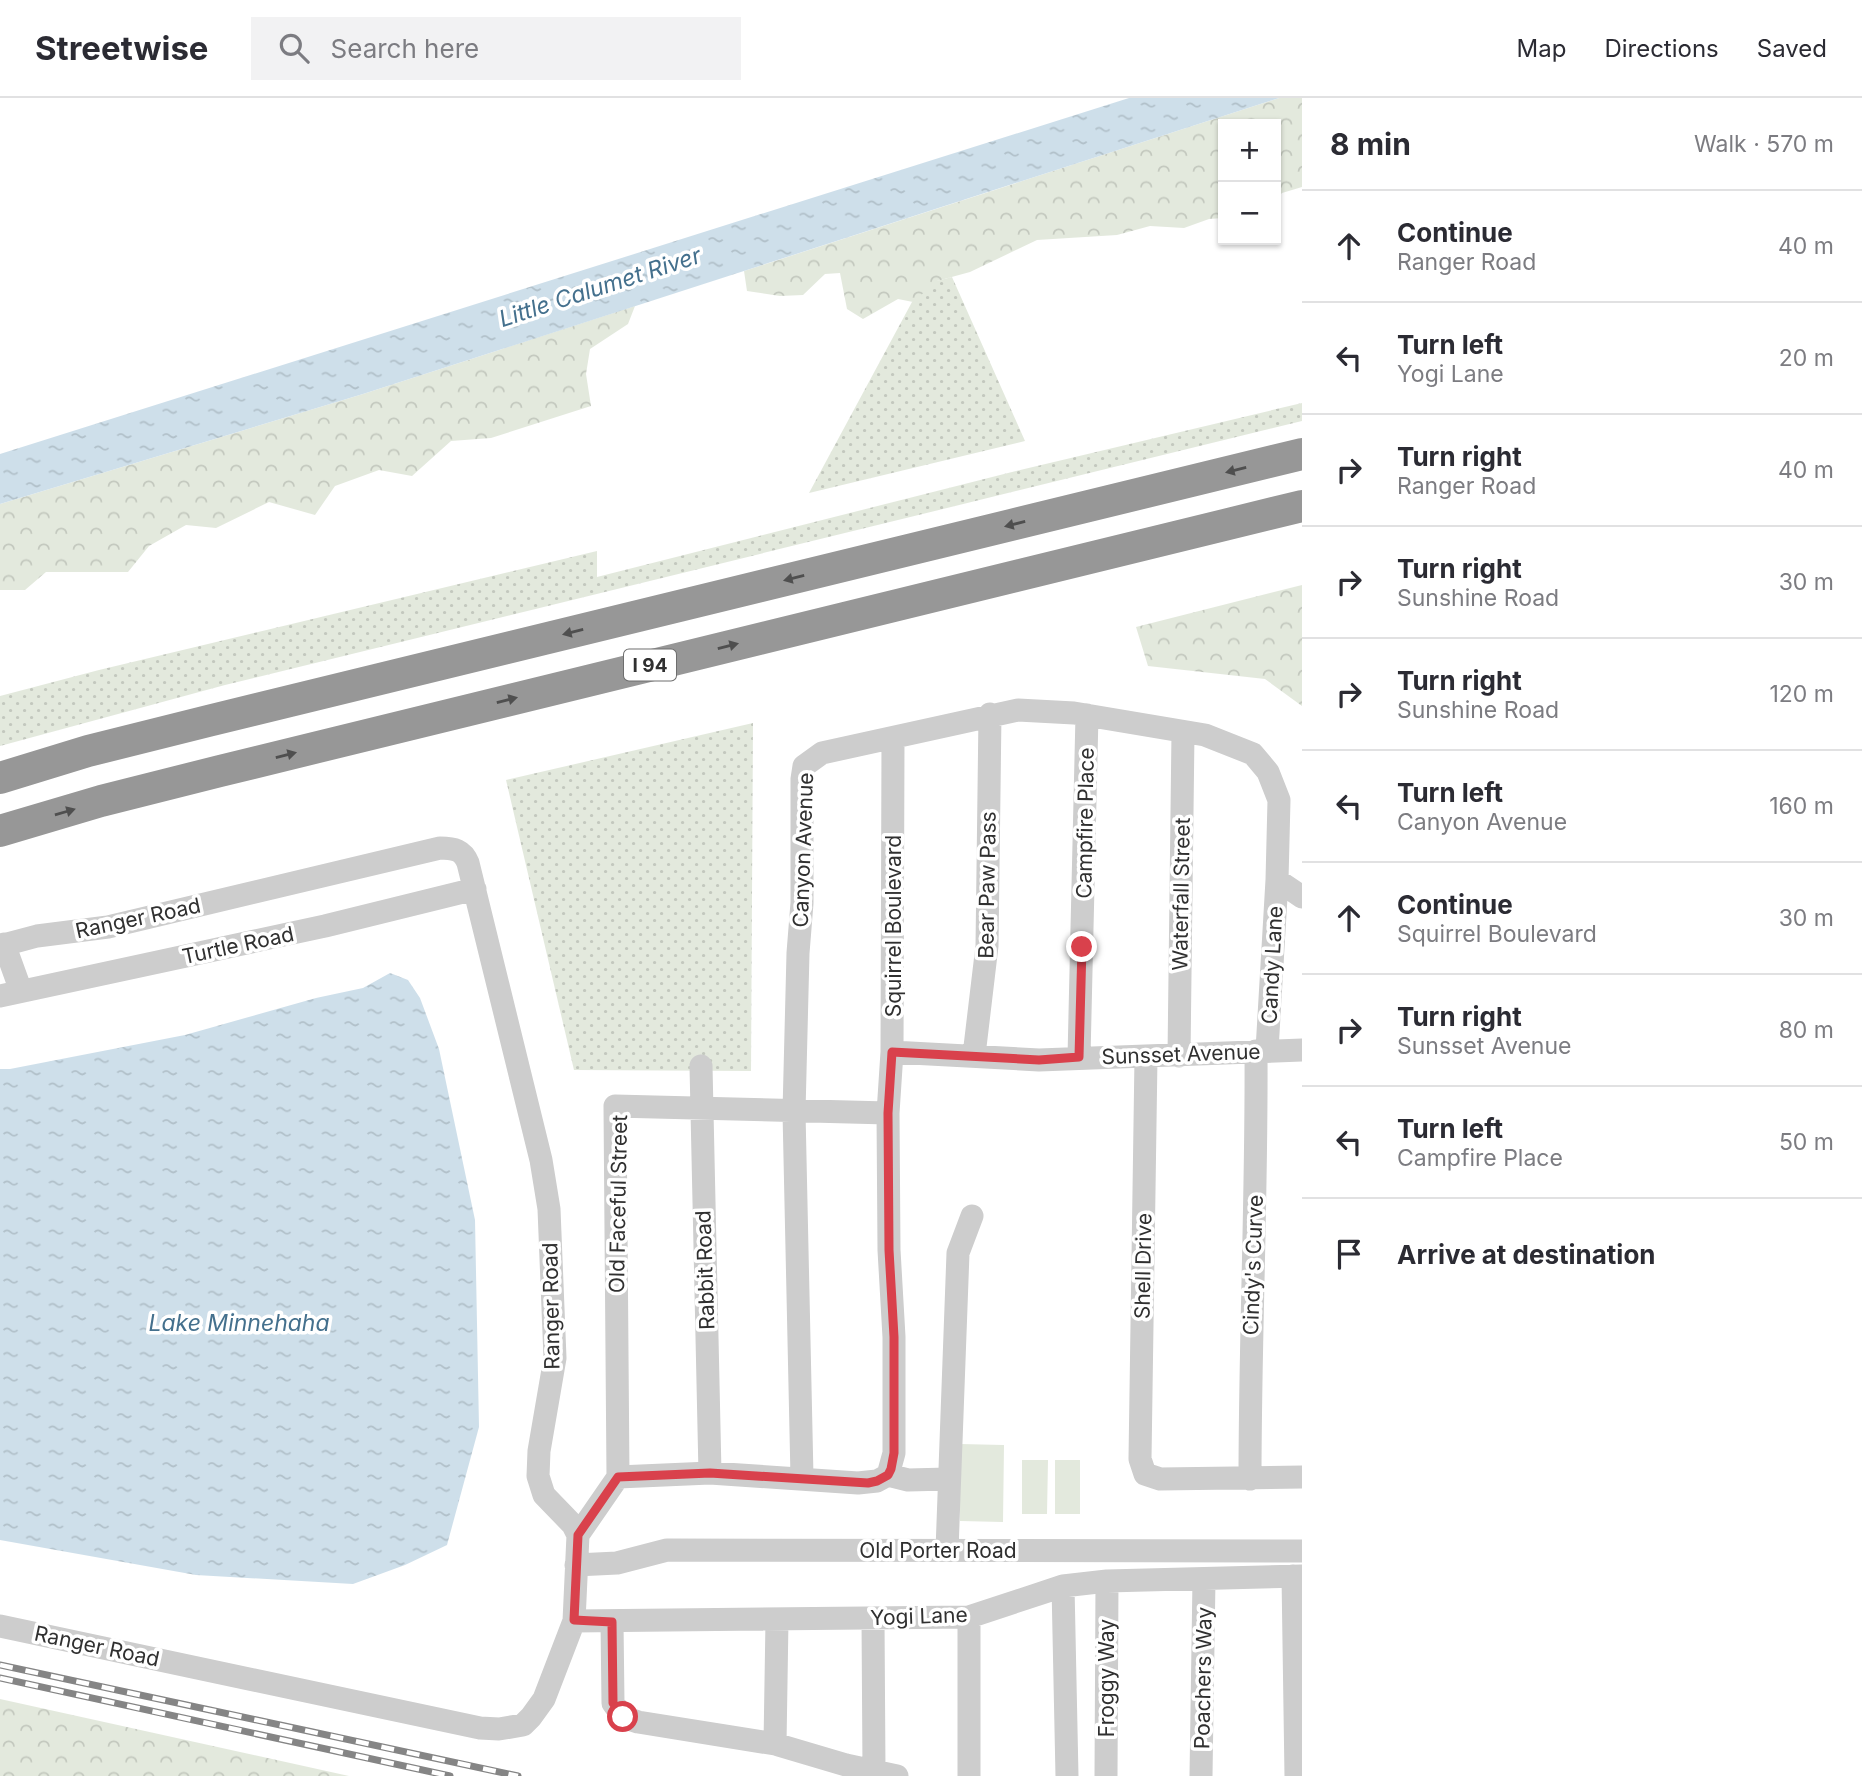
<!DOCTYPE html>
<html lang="en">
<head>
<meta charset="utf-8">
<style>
  body { margin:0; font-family:Inter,sans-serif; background:#f2f2f3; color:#2b2b33 }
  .controls { position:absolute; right:21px; top:21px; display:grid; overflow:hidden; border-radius:0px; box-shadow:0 2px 5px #0004 }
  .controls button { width:63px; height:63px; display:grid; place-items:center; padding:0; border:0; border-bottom:2px solid #e1e1e2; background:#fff; color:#2b2b33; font:35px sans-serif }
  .stop { position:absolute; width:21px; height:21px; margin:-16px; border:5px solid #d9414c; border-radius:50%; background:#fff }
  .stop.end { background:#d9414c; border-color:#fff; box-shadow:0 2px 7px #0008 }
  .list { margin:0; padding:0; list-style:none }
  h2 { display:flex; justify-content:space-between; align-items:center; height:91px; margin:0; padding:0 28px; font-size:30px }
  h2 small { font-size:23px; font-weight:400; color:#7c7c81 }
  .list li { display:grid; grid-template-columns:46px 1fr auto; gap:21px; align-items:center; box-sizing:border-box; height:112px; padding:0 28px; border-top:2px solid #e1e1e2 }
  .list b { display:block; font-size:26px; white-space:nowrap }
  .list p { margin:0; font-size:23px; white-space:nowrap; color:#7c7c81 }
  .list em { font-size:23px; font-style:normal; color:#7c7c81 }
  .icon { flex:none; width:38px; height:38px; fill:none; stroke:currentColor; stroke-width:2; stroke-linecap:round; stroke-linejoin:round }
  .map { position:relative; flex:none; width:1302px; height:1678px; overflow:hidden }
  header { display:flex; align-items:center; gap:42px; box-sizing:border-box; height:98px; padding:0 35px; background:#fff; border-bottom:2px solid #e1e1e2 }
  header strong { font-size:33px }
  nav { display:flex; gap:38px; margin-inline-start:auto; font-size:24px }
  .search { width:490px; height:63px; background:#f2f2f3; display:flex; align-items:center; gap:18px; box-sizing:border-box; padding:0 24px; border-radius:0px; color:#7c7c81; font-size:26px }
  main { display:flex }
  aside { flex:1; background:#fff }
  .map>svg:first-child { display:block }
  .grass { fill:url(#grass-dots) }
  .forest { fill:url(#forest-crowns) }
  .pitch { fill:#e3e9dd }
  .water { fill:url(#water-ripples) }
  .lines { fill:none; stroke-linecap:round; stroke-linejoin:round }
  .minor { stroke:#cdcdcd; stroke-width:23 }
  .highway { stroke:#979797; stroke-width:32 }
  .rail-casing { stroke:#858585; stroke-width:7 }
  .rail { stroke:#fff; stroke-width:4.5; stroke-dasharray:13; stroke-linecap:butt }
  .oneway { fill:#4f4f4f }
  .route { stroke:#d9414c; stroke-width:9 }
  .labels { text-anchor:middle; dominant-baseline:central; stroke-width:7; stroke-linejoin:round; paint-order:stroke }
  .shield { fill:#fff; stroke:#6e6e6e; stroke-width:2 }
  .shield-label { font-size:19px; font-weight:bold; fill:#303030 }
  .street-label { font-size:21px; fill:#303030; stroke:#fff }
  .water-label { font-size:23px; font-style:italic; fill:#44708d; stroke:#fff }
</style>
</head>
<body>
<header>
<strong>Streetwise</strong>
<div class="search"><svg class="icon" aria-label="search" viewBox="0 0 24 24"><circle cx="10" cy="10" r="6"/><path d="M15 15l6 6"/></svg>Search here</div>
<nav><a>Map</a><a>Directions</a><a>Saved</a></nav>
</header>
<main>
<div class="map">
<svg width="1302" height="1678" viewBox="0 0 1302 1678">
  <defs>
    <pattern id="grass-dots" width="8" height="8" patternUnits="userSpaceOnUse" patternTransform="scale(1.75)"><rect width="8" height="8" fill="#e3e9dd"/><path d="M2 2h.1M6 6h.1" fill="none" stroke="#c3c8be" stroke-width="1.8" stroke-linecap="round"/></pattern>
    <pattern id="forest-crowns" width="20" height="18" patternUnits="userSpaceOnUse" patternTransform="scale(1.75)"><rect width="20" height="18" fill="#e3e9dd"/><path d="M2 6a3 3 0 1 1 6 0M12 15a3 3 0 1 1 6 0" fill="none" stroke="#c3c8be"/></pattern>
    <pattern id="water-ripples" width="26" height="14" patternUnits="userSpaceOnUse" patternTransform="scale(1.75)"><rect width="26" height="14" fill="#cedfea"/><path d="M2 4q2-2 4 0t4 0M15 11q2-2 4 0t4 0" fill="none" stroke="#b1c0c9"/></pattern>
  </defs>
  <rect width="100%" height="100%" fill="#fff"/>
  <path class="grass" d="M 952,179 L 1025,343 L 809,395 L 912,204 L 936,183 Z
    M 1302,305 L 1302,323 L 225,587 L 0,648 L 0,598 L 99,572 L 597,453 L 597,479 L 1008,375 Z
    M 753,625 L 751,973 L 574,972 L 506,682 Z"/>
  <path class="forest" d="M 1279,0 L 1302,0 L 1302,89 L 1282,95 L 1276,101 L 1276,26 L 1223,26 L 1223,120 L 1209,121 L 1184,130 L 1150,128 L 1117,137 L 1037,142 L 970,174 L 937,183 L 913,204 L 898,201 L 863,221 L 847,211 L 840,175 L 825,176 L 803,197 L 780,198 L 747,193 L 744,173 Z
    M 635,208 L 628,226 L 590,251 L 586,276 L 591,308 L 491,340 L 451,343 L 412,378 L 379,372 L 335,388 L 315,417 L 269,404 L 216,430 L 186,427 L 149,448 L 128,474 L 46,474 L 25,492 L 0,492 L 0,406 L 363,296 Z
    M 1302,487 L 1302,608 L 1265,581 L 1148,568 L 1136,529 Z
    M 0,1601 L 349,1678 L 0,1678 Z"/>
  <path class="pitch" d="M 960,1346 L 1004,1347 L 1003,1424 L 960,1423 Z
    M 1022,1362 L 1048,1362 L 1047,1416 L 1022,1416 Z
    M 1055,1362 L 1080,1362 L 1080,1416 L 1055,1416 Z"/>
  <path class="water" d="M 1129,0 L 1279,0 L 363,296 L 0,406 L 0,356 Z
    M 390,875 L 408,882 L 420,900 L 439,951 L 475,1122 L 479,1329 L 447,1447 L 405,1467 L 353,1486 L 196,1477 L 0,1442 L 0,971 L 10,971 L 185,937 L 316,900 L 363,890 Z"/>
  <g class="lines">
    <path class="minor" d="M 1277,782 L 1302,799
      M 4,846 L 21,893
      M 0,848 L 37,838 L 108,829 L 440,750 C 454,750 463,752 468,765 L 541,1062 L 549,1111 L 555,1260 L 539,1353 L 538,1378 L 544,1397 L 573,1427 L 578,1437 L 574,1523 L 544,1601 L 531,1619 L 523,1627 L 499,1631 L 480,1630 L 0,1528
      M 0,898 L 325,828 L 475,791
      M 892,954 L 1039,962 L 1302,952
      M 974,957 L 987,848 L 990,616
      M 1179,958 L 1183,634
      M 1079,959 L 1087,617
      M 1146,959 L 1140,1361 L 1145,1376 L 1160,1381 L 1302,1379
      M 701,968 L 710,1375
      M 888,1377 L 894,1355 L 894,1239 L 889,1152 L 888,1015 L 892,954 L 893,641
      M 618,1379 L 615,1008 L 888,1015
      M 618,1379 L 710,1375 L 858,1385 L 877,1383 L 888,1377 L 908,1382 L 948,1381
      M 802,1379 L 794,1014 L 798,855 L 802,805 L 802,681 L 804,668 L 822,655 L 1018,612 L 1074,615 L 1205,637 L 1253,656 L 1268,674 L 1279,702 L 1277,782 L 1267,952
      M 1250,1381 C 1250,1238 1257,1096 1256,953
      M 578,1437 L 618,1379
      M 947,1452 L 958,1155 L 972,1118
      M 576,1467 L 617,1465 L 667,1452 L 1302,1453
      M 1293,1478 L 1296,1678
      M 1063,1488 L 1067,1678
      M 873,1521 L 874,1673
      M 574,1523 L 969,1519 L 1063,1488 L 1107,1483 L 1302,1478
      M 612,1524 L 613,1605 L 623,1619 L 638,1624 L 775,1646 L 846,1667 L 897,1678
      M 775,1646 L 777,1522
      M 969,1678 L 969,1519
      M 1106,1678 L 1107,1483
      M 1201,1678 L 1204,1481"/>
    <path class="highway" d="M 0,680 L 88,653 L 208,623 L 1302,356
      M 0,733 L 101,703 L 220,673 L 1302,408"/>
    <g class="rail-casing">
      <path id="rail" d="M 0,1567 L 518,1678
        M 0,1580 L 450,1678"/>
    </g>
    <use href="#rail" class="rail"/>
  </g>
  <defs><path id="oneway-solid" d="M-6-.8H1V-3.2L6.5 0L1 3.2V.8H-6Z" transform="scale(1.75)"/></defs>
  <g class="oneway">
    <use href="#oneway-solid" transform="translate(1236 372) rotate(166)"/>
    <use href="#oneway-solid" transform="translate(1015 426) rotate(166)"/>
    <use href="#oneway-solid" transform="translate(794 480) rotate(166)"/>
    <use href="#oneway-solid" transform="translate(573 534) rotate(166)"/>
    <use href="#oneway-solid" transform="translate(728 548) rotate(-14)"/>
    <use href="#oneway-solid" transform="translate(507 602) rotate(-14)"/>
    <use href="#oneway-solid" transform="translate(286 657) rotate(-14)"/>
    <use href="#oneway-solid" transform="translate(65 714) rotate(-16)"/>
  </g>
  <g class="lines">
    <path class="route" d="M 623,1619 L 613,1605 L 612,1524 L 574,1522 L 578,1437 L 618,1379 L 710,1375 L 868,1385 L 877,1383 L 888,1377 L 891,1371 L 894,1355 L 894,1239 L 889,1152 L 888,1015 L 892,954 L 1039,962 L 1079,959 L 1082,849"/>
  </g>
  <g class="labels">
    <rect class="shield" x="624" y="551.5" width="52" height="31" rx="5"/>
    <g class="shield-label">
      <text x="650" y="567">I 94</text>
    </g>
    <g class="street-label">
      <text transform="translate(1085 725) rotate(-89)">Campfire Place</text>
      <text transform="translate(803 752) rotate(-88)">Canyon Avenue</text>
      <text transform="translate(987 787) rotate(-89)">Bear Paw Pass</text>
      <text transform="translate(1181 796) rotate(-89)">Waterfall Street</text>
      <text transform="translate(138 820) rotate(-12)">Ranger Road</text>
      <text transform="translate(893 828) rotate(-90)">Squirrel Boulevard</text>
      <text transform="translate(238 847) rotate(-12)">Turtle Road</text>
      <text transform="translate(1272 867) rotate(-87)">Candy Lane</text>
      <text transform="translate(1181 956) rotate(-2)">Sunsset Avenue</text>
      <text transform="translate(618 1106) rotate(-89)">Old Faceful Street</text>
      <text transform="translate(1253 1167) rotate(-88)">Cindy's Curve</text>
      <text transform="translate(1143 1168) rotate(-89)">Shell Drive</text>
      <text transform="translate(705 1172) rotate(-92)">Rabbit Road</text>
      <text transform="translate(551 1208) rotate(-91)">Ranger Road</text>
      <text x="938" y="1452">Old Porter Road</text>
      <text transform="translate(919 1518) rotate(-2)">Yogi Lane</text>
      <text transform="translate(97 1548) rotate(12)">Ranger Road</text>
      <text transform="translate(1106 1580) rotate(-90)">Froggy Way</text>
      <text transform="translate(1203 1580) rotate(-89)">Poachers Way</text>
    </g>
    <g class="water-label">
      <text transform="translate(600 189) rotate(-18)">Little Calumet River</text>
      <text x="239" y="1225">Lake Minnehaha</text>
    </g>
  </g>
</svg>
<div class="controls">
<button>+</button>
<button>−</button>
</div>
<div class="stop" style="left:623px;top:1619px"></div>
<div class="stop end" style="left:1082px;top:849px"></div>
</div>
<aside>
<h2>8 min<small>Walk · 570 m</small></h2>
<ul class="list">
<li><svg class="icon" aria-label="ahead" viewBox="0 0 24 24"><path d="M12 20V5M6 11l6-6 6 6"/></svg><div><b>Continue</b><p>Ranger Road</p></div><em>40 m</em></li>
<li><svg class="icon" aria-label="left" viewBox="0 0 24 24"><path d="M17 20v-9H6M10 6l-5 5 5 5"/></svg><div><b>Turn left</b><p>Yogi Lane</p></div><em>20 m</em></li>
<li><svg class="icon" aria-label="right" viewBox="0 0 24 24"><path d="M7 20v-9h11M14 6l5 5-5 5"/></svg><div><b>Turn right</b><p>Ranger Road</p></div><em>40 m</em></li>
<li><svg class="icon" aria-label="right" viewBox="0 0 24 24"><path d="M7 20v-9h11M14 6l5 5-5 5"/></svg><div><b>Turn right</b><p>Sunshine Road</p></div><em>30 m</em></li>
<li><svg class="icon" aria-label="right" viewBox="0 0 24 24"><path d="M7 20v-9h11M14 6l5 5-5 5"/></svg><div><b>Turn right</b><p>Sunshine Road</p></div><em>120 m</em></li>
<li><svg class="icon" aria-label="left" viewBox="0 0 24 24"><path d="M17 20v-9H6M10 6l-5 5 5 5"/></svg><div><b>Turn left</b><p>Canyon Avenue</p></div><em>160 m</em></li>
<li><svg class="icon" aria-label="ahead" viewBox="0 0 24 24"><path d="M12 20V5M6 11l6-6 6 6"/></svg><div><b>Continue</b><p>Squirrel Boulevard</p></div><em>30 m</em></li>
<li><svg class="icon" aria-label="right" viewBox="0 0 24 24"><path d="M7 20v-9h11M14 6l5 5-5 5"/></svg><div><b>Turn right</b><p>Sunsset Avenue</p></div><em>80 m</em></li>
<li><svg class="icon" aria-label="left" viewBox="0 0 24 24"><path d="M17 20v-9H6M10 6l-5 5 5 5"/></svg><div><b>Turn left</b><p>Campfire Place</p></div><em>50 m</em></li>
<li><svg class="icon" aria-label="arrive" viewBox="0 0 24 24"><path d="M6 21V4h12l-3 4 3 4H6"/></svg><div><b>Arrive at destination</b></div></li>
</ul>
</aside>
</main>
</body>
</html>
